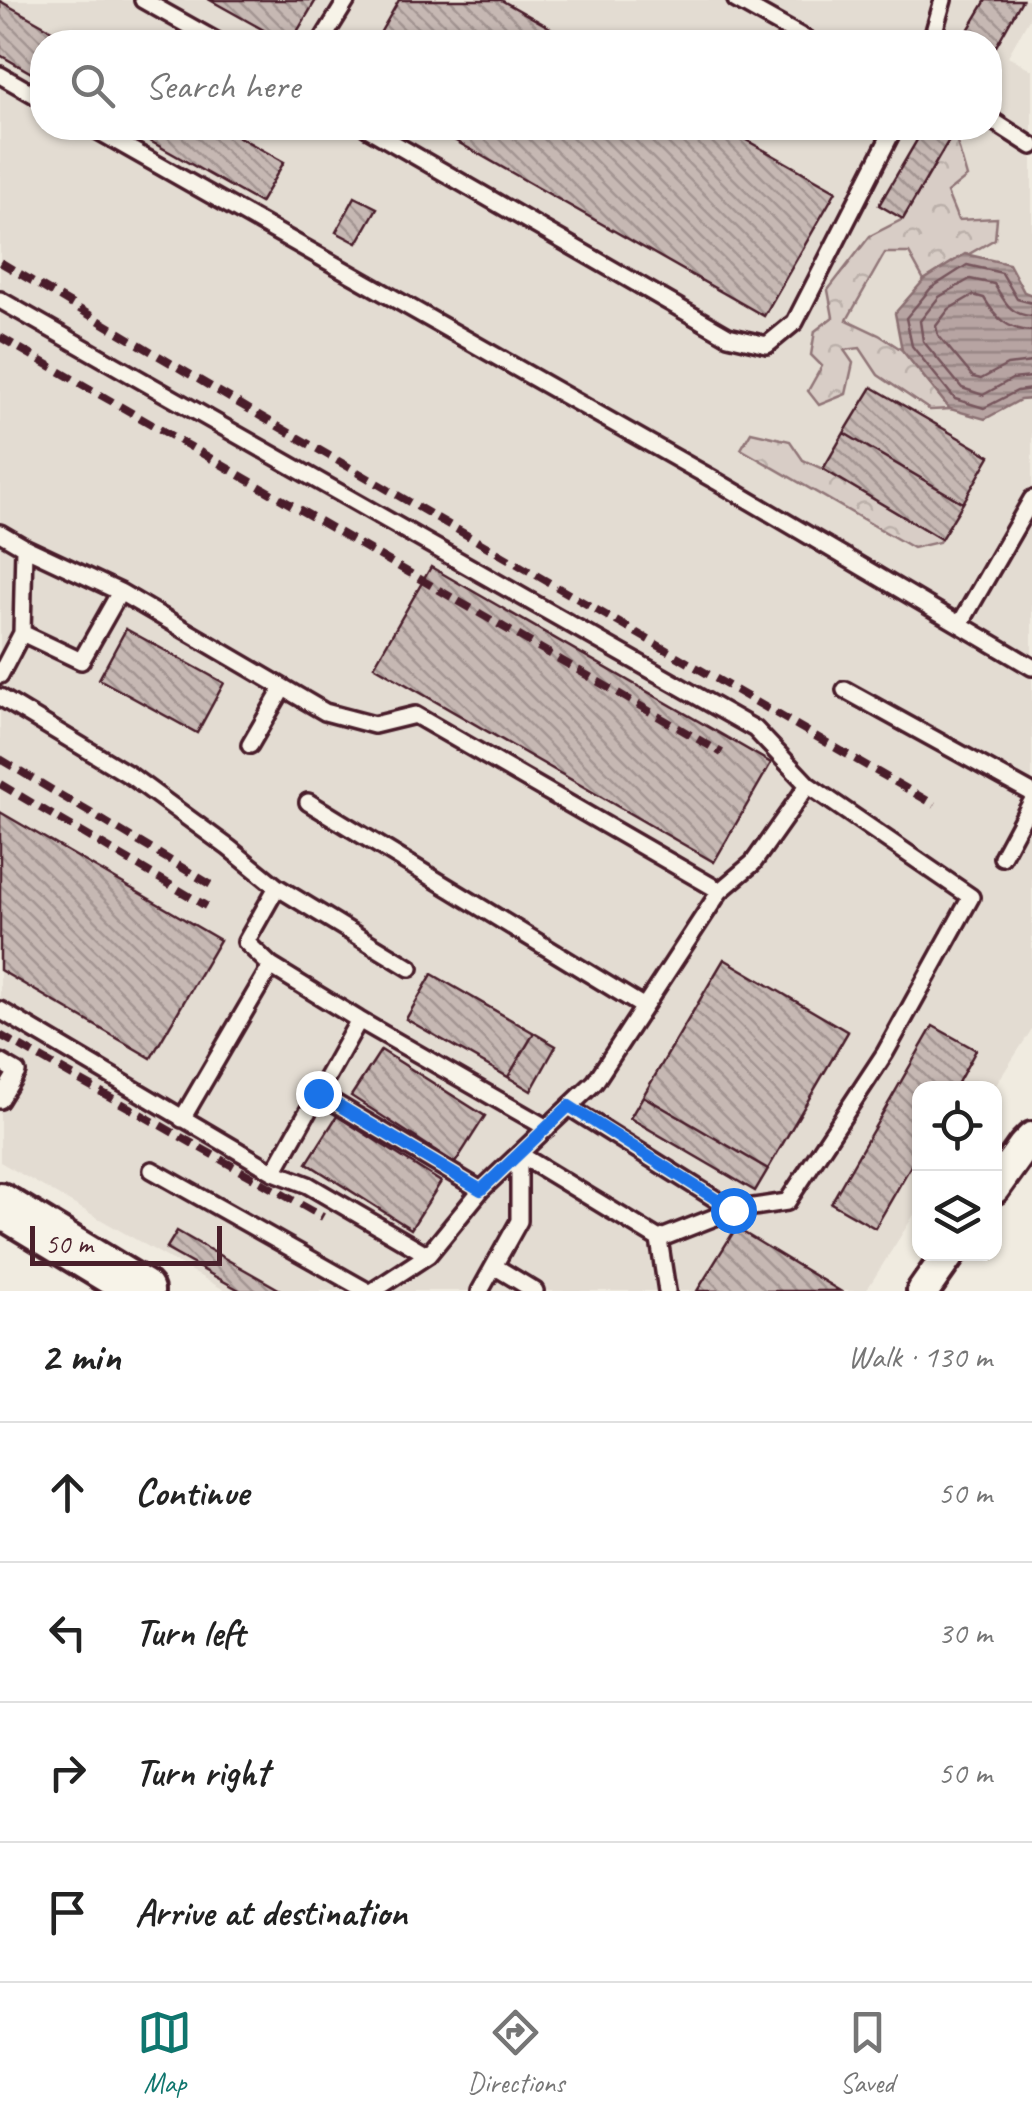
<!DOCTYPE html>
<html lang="en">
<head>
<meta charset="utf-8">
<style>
  body { margin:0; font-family:Caveat,sans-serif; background:#f2f2f2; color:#222 }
  .controls { position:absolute; right:30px; bottom:30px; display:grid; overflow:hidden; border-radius:20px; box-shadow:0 2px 8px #0004 }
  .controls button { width:90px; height:90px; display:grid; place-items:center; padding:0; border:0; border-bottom:2px solid #e0e0e0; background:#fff; color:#222; font:50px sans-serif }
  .scale { position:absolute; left:30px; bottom:25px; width:192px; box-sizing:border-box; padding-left:10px; border:5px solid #4a1f2b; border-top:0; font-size:28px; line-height:35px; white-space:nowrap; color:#4a1f2b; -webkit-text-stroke:8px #f7f3e8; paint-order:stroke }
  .stop { position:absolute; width:30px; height:30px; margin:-22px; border:8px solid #1a73e8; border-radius:50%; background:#fff }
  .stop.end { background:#1a73e8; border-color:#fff; box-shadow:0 2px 10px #0008 }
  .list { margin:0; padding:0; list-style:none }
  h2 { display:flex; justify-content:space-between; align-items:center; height:130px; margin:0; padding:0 40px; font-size:42px }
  h2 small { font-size:32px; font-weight:400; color:#767676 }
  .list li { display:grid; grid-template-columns:65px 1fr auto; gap:30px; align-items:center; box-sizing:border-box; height:140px; padding:0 40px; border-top:2px solid #e0e0e0 }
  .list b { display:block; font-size:38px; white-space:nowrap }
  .list em { font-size:32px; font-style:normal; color:#767676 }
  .icon { flex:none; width:55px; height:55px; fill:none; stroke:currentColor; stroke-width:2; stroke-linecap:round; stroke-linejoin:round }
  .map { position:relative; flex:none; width:1032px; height:1291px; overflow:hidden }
  .search { position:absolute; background:#fff; box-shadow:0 2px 8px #0004; left:30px; right:30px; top:30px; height:110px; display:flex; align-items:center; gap:25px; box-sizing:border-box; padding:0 35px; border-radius:40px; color:#767676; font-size:38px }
  .sheet { height:690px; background:#fff }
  nav { display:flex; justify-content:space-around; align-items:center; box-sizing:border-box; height:140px; border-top:2px solid #e0e0e0; background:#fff; font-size:28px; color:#767676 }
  nav a { display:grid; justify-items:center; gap:5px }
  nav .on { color:#0f766e }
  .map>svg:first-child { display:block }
  .built { fill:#e3dcd2; fill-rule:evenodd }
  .forest { fill:url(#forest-crowns); stroke:#917678; stroke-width:2.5 }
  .water { fill:url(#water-rules); stroke:#8b6f72; stroke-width:2.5 }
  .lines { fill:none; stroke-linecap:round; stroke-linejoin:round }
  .shore { stroke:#76545b; stroke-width:2.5 }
  .building { fill:url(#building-back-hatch); stroke:#4a1f2b; stroke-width:2.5 }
  .lane-casing { stroke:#4a1f2b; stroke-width:22 }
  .street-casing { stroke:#4a1f2b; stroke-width:38 }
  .secondary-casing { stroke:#4a1f2b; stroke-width:50 }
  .lane { stroke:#f7f3e8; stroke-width:15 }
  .street { stroke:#f7f3e8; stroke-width:30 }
  .secondary { stroke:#f7f3e8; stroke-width:42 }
  .rail { stroke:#4a1f2b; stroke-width:8; stroke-dasharray:15 8; stroke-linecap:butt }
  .route { stroke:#1a73e8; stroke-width:12 }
</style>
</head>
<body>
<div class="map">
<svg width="1032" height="1291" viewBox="0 0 1032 1291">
  <defs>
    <pattern id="forest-crowns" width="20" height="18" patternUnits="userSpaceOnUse" patternTransform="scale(2.5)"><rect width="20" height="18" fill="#d8cdc6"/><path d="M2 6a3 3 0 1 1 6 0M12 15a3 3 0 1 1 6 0" fill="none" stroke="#bbb0aa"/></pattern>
    <pattern id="water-rules" width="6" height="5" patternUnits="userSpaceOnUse" patternTransform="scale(2.5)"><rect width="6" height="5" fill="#b7a4a2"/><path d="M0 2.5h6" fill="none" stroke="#978584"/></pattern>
    <pattern id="building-back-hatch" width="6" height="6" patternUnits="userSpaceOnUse" patternTransform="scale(2.5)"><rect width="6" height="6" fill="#c6b8b3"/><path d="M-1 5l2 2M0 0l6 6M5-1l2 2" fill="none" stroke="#a39592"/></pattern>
  </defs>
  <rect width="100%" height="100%" fill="#f0ebe0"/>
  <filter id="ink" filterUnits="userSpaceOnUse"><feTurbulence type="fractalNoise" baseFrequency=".01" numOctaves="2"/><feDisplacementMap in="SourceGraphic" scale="20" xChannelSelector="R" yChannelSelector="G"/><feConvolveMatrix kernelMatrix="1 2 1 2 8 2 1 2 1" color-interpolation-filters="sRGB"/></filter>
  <g filter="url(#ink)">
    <path class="built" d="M 0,0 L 1032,0 L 1032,13 L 1008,56 L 1032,70 L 1032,1029 L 994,1088 L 920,1088 L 919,1207 L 866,1291 L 226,1291 L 0,1162 ZM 42,42 L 990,42 L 990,128 L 42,128 Z"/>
    <path class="forest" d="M 954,132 L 967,177 L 947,193 L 958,220 L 997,218 L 995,239 L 924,280 L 909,253 L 885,253 L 847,320 L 879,335 L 902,350 L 950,409 L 930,410 L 878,375 L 860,348 L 844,350 L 853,363 L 846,394 L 819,405 L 808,391 L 822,366 L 811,355 L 815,331 L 833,317 L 828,290 L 870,236 L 903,219 Z
      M 751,432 L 790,441 L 803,460 L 823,469 L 941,539 L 939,542 L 913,548 L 741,449 Z"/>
    <path class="water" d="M 965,254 L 1009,264 L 1024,292 L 1032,295 L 1032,399 L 1020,400 L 985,419 L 950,409 L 902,350 L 895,313 L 924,280 Z"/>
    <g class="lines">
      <path class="shore" d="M 1032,303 L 1017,299 L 1002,273 L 967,265 L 931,288 L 906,318 L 912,346 L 955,399 L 984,408 L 1017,391 L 1032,389
        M 1032,316 C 1009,315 1005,301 994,284 L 970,279 L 939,297 L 920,321 L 923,341 L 962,388 L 983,395 L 1012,379 L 1032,377
        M 1032,331 C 1007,330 996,318 984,298 L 973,295 L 949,309 L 936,326 L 938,335 L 973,377 L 981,379 L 1007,365 L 1032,362"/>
    </g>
    <path class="building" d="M 210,0 L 316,0 L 291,42 L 285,42 Z
      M 399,0 L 501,0 L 575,42 L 375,42 Z
      M 986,0 L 1022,0 L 990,57 L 990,42 L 961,42 Z
      M 0,1 L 73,42 L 42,42 L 42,79 L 0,55 Z
      M 127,128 L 223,128 L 284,162 L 260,203 Z
      M 433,128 L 725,128 L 836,191 L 764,316 Z
      M 924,128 L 956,128 L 903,219 L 879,205 Z
      M 355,197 L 377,208 L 357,243 L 336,232 Z
      M 872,387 L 990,456 L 963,503 L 844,433 Z
      M 844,433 L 963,503 L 941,539 L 823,469 Z
      M 431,567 L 771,763 L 714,862 L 374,666 Z
      M 126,629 L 224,683 L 197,733 L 99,679 Z
      M 0,812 L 220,940 L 151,1058 L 0,970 Z
      M 724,959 L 848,1032 L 768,1169 L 643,1096 Z
      M 432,974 L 534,1033 L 508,1077 L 406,1019 Z
      M 933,1026 L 976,1050 L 955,1088 L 920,1088 L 920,1150 L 875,1228 L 831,1203 Z
      M 534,1033 L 556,1046 L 531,1091 L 508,1077 Z
      M 381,1050 L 485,1116 L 455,1163 L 351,1096 Z
      M 643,1096 L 768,1169 L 755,1191 L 630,1118 Z
      M 337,1116 L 441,1182 L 411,1229 L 307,1163 Z
      M 736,1228 L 840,1291 L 697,1291 Z
      M 177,1231 L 282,1291 L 241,1291 L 166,1249 Z"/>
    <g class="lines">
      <g class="lane-casing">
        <path id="lane" d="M 143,0 L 218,42
          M 736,0 L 811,42
          M 321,42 L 347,0
          M 931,42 L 943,0
          M 0,75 L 42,99
          M 990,119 L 1032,146
          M 93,128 L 718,482 L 1032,667
          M 367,128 L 728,336 L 767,345 L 795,322 L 894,128
          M 0,300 L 755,729 L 808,785 L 971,897 L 885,1053 L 787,1202 L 733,1210 L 659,1239
          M 0,533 L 24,547 L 120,592 L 325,712 L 374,725 L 415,715 L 720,891
          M 960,624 L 1032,499
          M 22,633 L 81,661 L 120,592
          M 0,675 L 22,633 L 24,547
          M 845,690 L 1032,793
          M 0,697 L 131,776 L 229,848 L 277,887 L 410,968
          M 250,745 L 283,688
          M 308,802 L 644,1007
          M 1002,857 L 1032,801
          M 277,887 L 246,942 L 271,966 L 359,1020 L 547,1128
          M 0,1010 L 274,1172 L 308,1185 L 428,1255
          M 0,1062 L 17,1072 L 0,1100
          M 318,1093 L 481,1190
          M 569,1107 L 733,1210
          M 182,1119 L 271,966
          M 519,1154 L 659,1239 L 667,1291
          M 152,1170 L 367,1291
          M 274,1172 L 359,1020
          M 494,1266 L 535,1291
          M 373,1291 L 428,1255 L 481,1190 L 595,1082 L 720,891 L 753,863 L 808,785
          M 480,1291 L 519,1221 L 519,1154"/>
      </g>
      <g class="street-casing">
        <path id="street" d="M 994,1188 L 1024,1146 L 1032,1138
          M 923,1291 L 949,1254"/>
      </g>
      <g class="secondary-casing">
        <path id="secondary" d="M 0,1205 L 142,1291"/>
      </g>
      <use href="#lane" class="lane"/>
      <use href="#street" class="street"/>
      <use href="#secondary" class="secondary"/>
      <path class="rail" d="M 0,262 L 262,417 L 935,805
        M 0,337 L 722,753
        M 0,759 L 213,886
        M 0,784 L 206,906
        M 0,1035 L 323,1217"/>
    </g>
  </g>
  <g class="lines" filter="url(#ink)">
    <path class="route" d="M 318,1093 L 481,1190 L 569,1106 L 733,1210"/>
  </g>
</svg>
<div class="controls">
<button><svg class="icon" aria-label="locate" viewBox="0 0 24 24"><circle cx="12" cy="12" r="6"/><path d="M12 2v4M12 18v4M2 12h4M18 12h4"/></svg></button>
<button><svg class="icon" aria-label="layers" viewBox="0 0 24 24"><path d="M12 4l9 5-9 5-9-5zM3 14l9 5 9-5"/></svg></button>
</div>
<div class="scale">50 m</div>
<div class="stop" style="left:733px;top:1210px"></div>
<div class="stop end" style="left:318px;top:1093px"></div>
<div class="search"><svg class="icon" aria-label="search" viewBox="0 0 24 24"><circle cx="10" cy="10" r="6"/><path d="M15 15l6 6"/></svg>Search here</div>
</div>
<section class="sheet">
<h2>2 min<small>Walk · 130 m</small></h2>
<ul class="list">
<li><svg class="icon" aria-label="ahead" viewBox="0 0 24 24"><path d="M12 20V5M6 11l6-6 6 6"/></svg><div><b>Continue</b></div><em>50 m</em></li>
<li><svg class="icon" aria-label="left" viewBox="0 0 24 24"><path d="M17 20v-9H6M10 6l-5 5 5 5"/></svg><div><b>Turn left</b></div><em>30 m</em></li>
<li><svg class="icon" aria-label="right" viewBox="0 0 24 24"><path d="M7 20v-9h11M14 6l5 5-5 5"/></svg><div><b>Turn right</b></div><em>50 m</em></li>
<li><svg class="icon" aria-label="arrive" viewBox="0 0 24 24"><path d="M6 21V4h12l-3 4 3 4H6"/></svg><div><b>Arrive at destination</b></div></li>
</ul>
</section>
<nav>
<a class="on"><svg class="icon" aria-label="map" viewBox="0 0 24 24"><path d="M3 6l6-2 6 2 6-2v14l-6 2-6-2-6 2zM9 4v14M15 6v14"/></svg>Map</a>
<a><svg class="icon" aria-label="directions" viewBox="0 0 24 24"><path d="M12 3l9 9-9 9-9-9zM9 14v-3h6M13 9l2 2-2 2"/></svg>Directions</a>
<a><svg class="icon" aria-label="saved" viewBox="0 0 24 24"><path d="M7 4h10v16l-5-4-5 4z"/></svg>Saved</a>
</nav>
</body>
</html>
